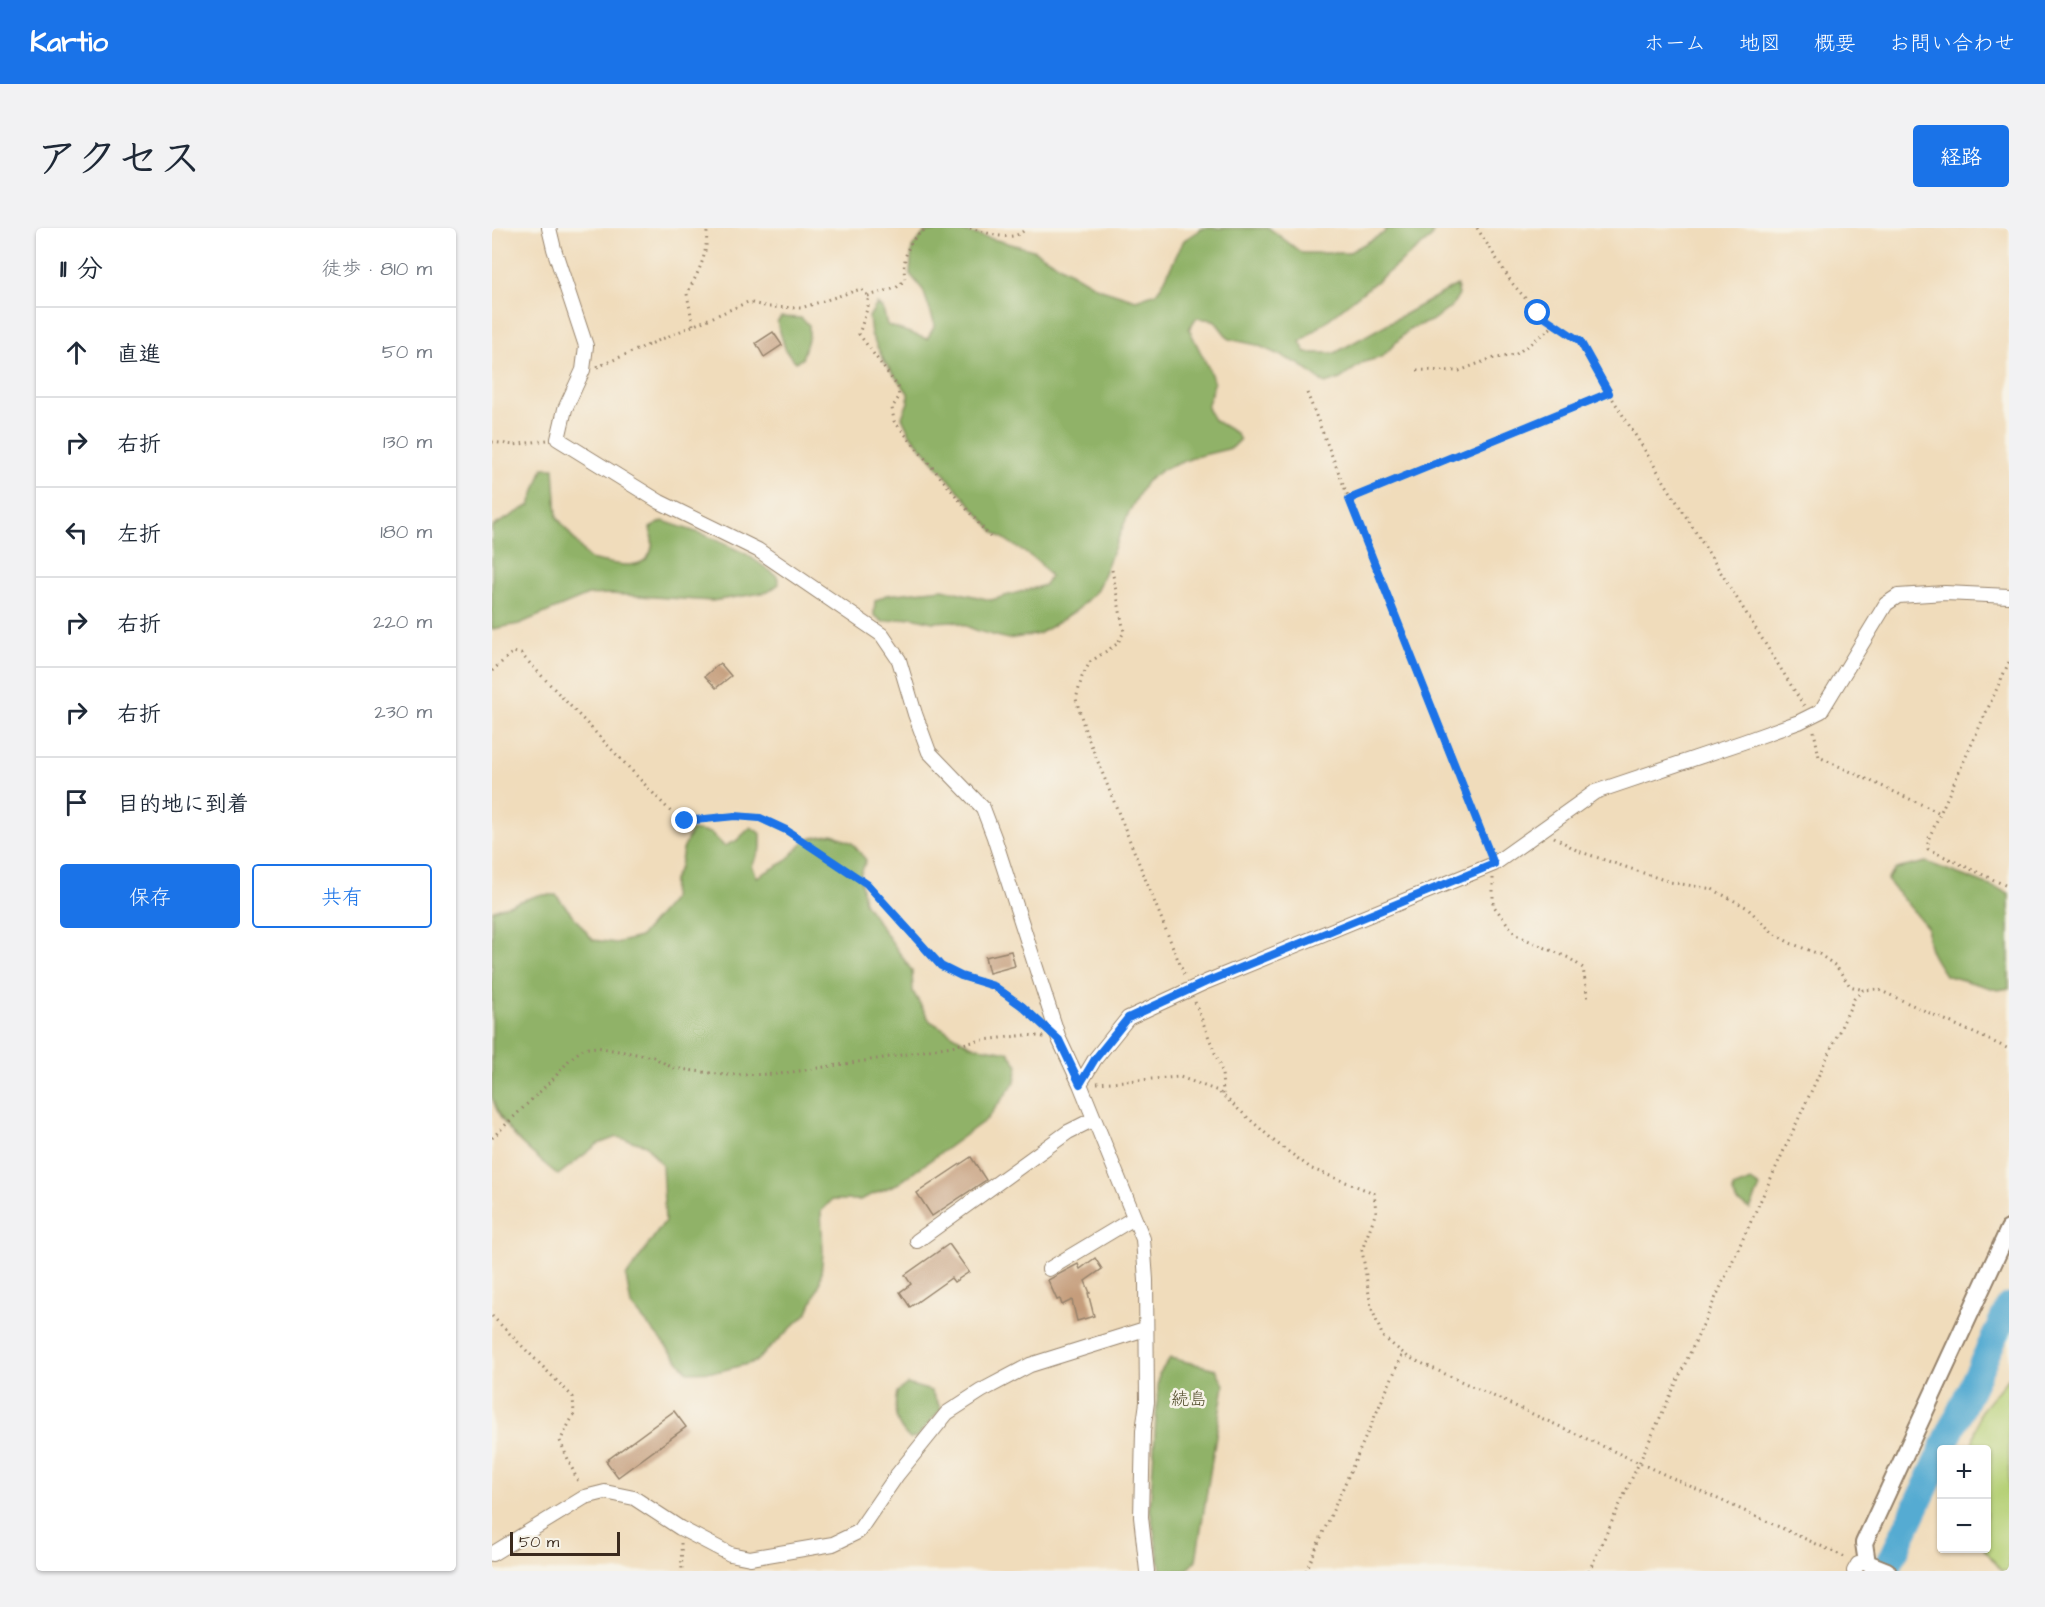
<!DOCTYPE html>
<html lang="ja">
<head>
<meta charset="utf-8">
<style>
  body { margin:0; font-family:"Architects Daughter","Klee One",sans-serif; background:#f2f2f3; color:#1f2937 }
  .controls { position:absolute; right:18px; bottom:18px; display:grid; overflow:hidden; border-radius:6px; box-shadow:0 2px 4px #0004 }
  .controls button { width:54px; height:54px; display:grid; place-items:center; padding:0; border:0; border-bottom:2px solid #e0e1e3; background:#fff; color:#1f2937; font:30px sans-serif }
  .scale { position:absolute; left:18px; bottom:15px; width:110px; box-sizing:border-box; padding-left:6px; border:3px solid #3b2a1e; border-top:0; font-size:16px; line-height:21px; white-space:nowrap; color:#3b2a1e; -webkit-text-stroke:4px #f7f3e8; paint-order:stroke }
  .stop { position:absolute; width:18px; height:18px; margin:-14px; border:4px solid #1a73e8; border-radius:50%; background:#fff }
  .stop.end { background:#1a73e8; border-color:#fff; box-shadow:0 2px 6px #0008 }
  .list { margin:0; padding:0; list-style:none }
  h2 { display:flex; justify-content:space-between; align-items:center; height:78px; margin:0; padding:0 24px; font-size:26px }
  h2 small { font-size:20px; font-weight:400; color:#747a83 }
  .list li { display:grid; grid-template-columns:39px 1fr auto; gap:18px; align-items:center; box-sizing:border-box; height:90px; padding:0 24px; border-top:2px solid #e0e1e3 }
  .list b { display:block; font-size:22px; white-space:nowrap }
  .list em { font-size:20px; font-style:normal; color:#747a83 }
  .actions { display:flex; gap:12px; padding:18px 24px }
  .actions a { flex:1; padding:14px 0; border:2px solid #1a73e8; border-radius:6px; text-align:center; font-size:21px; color:#1a73e8 }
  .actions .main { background:#1a73e8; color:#fff }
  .icon { flex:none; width:33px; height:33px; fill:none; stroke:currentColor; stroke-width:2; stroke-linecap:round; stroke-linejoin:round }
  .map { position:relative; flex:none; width:1517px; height:1343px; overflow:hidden; border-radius:6px }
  header { display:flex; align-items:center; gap:36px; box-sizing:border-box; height:84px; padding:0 30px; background:#1a73e8; color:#fff }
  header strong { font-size:28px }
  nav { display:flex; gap:33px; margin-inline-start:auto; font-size:21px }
  .intro { display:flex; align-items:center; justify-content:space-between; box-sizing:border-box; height:144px; padding:0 36px }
  h1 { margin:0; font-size:42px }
  .button { padding:15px 27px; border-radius:6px; background:#1a73e8; color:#fff; font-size:21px; font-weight:700 }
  main { display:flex; gap:36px; padding:0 36px }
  aside { flex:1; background:#fff; border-radius:6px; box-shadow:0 2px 4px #0004 }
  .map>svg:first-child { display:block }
  .green { fill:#b5d076; stroke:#787d4a; stroke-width:1.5 }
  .forest { fill:#90b267; stroke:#666e42; stroke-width:1.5 }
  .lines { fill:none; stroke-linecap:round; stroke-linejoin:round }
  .river { stroke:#55abd2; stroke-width:27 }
  .building { fill:#c59d7b }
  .minor-casing { stroke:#96836c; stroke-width:16 }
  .tertiary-casing { stroke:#96836c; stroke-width:20 }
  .path { stroke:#96836c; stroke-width:3; stroke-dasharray:1.5 4.5; stroke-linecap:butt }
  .minor { stroke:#fff; stroke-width:14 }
  .tertiary { stroke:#fff; stroke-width:16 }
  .route { stroke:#1a73e8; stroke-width:8 }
  .labels { text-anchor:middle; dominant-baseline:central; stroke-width:5; stroke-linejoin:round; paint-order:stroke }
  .park-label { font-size:18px; fill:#5a5434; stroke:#f7f3e8 }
</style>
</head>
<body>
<header>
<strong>Kartio</strong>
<nav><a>ホーム</a><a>地図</a><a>概要</a><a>お問い合わせ</a></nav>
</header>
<div class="intro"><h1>アクセス</h1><a class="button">経路</a></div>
<main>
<aside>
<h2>11 分<small>徒歩 · 810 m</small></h2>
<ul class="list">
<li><svg class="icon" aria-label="ahead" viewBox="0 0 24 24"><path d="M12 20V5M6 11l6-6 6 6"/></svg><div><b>直進</b></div><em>50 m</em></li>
<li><svg class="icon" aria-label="right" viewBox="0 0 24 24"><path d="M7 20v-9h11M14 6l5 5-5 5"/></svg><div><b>右折</b></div><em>130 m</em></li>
<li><svg class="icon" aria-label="left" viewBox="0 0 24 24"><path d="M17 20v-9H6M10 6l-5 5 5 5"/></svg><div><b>左折</b></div><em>180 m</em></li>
<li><svg class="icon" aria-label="right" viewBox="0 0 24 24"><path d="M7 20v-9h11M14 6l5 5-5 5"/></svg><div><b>右折</b></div><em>220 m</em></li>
<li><svg class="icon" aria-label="right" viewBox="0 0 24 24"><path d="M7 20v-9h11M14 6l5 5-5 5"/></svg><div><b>右折</b></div><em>230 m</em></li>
<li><svg class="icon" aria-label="arrive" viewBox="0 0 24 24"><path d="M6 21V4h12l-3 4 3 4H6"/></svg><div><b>目的地に到着</b></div></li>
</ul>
<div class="actions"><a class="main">保存</a><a>共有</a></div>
</aside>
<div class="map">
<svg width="1517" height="1343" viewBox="0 0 1517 1343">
  <rect width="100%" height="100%" fill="#f7f3e8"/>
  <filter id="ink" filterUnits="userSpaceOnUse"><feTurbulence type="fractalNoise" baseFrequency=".0167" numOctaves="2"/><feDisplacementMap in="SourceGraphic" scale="12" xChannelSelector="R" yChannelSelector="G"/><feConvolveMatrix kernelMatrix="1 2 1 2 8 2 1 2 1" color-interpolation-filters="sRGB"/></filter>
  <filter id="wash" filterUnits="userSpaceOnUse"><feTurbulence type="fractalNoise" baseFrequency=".008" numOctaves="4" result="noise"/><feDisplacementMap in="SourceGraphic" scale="24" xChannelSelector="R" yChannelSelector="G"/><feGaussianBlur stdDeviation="1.35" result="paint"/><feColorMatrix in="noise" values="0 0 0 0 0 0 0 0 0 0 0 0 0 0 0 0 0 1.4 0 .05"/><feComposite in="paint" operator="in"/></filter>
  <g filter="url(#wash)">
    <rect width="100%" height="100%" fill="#f0dcbb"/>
    <path class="green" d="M 1517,1149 L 1517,1343 L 1510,1343 L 1492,1321 L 1494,1320 L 1494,1222 L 1479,1221 L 1488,1184 Z"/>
    <path class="forest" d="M 460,0 L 541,22 L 606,60 L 644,72 L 664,65 L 670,57 L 692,12 L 711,0 L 777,0 L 810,25 L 856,25 L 892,5 L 894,0 L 942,0 L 939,10 L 808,114 L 814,125 L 843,125 L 965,57 L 967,67 L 958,80 L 939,93 L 917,101 L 890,129 L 872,134 L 848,151 L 833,156 L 807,136 L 765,117 L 737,111 L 722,92 L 704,90 L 697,101 L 717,141 L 722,155 L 715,180 L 722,192 L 744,205 L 748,212 L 740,220 L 703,229 L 670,242 L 654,254 L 637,284 L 605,362 L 585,382 L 547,406 L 516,411 L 486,403 L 462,393 L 441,394 L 420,389 L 391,394 L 382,387 L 383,373 L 394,367 L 451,361 L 499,372 L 553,357 L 558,348 L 547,334 L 502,304 L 418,206 L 410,189 L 416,174 L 416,165 L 393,135 L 379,106 L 377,89 L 385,76 L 391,81 L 395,97 L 435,111 L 443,97 L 431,62 L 418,46 L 420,20 L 432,5 Z
      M 289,89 L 309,90 L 317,97 L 317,108 L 310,131 L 304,134 L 294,123 L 285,94 Z
      M 51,240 L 62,240 L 65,289 L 97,331 C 116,334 155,348 160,319 C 161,313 159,305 158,300 L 171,293 L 213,307 L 254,326 L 285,348 L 287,356 L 276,364 L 220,373 L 118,366 L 96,367 L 27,396 L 0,401 L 0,299 L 38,277 Z
      M 259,599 L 269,606 L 269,620 L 260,638 L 265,649 L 293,634 L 315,611 L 341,606 L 360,615 L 374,632 L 368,648 L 372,674 L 420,743 L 421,764 L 438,793 L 480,818 L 516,824 L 526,837 L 523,854 L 495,891 L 407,955 L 368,972 L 340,972 L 329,983 L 331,1025 L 328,1055 L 316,1084 L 263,1134 L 228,1143 L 196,1144 L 139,1077 L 134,1049 L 173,993 L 170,937 L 154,917 L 125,909 L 106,916 L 66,947 C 39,924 10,904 0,869 L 0,686 L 1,682 L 47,667 L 64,667 L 101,712 L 124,715 L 148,709 L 180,672 L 181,652 L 188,638 L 191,622 L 199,602 L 219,605 L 232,618 L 244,613 Z
      M 1434,634 L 1517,665 L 1517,760 L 1506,762 L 1453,747 C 1441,729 1434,720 1435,699 L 1395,652 L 1404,641 Z
      M 1259,953 L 1268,959 L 1258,981 C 1248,976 1240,972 1241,960 Z
      M 678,1130 L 724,1141 L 732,1157 L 704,1332 L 694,1343 L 669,1343 L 658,1281 L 667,1146 Z
      M 415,1156 L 439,1163 L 449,1181 L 425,1209 L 418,1211 C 403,1197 401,1184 405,1164 Z"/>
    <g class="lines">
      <path class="river" d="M 1450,1222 L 1517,1078
        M 1394,1343 L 1450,1224"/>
    </g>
    <g id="blocks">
      <path class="building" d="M 281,104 L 290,117 L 272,129 L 264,115 Z
        M 228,435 L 239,448 L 224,460 L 213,448 Z
        M 519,723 L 523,738 L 497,745 L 493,729 Z
        M 479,929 L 494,952 L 440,988 L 425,965 Z
        M 457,1016 L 477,1044 L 462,1054 L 459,1050 L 418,1079 L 408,1064 L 419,1056 L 413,1047 Z
        M 603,1030 L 610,1041 L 593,1053 L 598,1065 L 596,1065 L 602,1088 L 585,1093 L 580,1072 L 570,1077 L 568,1071 L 565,1072 L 556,1052 L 586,1036 L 588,1041 Z
        M 182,1183 L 194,1199 L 126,1249 L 114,1233 Z"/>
    </g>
  </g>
  <g filter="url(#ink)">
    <use href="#blocks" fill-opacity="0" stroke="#96836c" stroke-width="1.5"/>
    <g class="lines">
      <g class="minor-casing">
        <path id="minor" d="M 57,0 L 62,21 L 94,118 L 91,142 L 73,181 L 66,211 L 168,274 L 266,322 L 390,407 L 407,432 L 423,486 L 437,524 L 491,580 L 502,609 L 567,811 L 588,856 L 651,1011 L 654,1052 L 655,1174 L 651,1203 L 649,1289 L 655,1343
          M 588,856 L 603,831 L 636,790 L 714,754 L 1002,636 L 1103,564 L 1251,514 L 1307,494 L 1329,483 L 1394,376 L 1406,368 L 1453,365 L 1517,368
          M 425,1013 L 576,904 L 602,891
          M 557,1041 L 642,990
          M 0,1326 L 93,1269 L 113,1264 L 142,1270 L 188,1300 L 238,1326 L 258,1330 L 341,1316 L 366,1304 L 405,1247 L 455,1185 L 489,1163 L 538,1137 L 653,1101
          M 1362,1343 L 1366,1336"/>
      </g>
      <g class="tertiary-casing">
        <path id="tertiary" d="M 1395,1343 L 1375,1335 L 1372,1315 L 1517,1001"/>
      </g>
      <path class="path" d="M 478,0 C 495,4 521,17 534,0
        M 985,0 L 1020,55 L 1046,85 L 1088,113 L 1117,165 L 1312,478
        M 376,68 L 404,60 L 413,52 C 410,30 416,9 437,0
        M 201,97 L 195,66 C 208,40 215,30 215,0
        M 105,139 L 256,74 L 276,79 L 309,80 L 369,61 L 376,68 L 376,78 L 367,106 L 406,159 L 407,169 L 400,180 L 402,193 L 498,309
        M 925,142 L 967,143 L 998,131 L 1023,127 L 1064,96
        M 815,165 L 997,623
        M 0,214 L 22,217 L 55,212
        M 857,271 L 1117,165
        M 620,342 L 632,404 L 625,416 L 598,434 L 590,449 L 584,471 L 593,502 L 693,749
        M 1517,434 L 1436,612 L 1436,621 L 1517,659
        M 0,443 L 21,424 L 29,426 L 179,584 L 193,593 L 243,588 L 268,590 L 294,602 L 375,656 L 449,738 L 469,748 L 502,758 L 546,792
        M 1322,503 L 1327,529 L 1448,585
        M 1062,609 L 1086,623 L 1178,654 L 1220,661 L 1254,679 L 1281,705 L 1298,715 L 1327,726 L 1344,738 L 1358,758 L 1371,762
        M 1001,650 L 1001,677 L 1024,707 L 1077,730 L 1091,740 L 1096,772
        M 703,774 L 730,843 L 731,867
        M 605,855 L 688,849 L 726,863 L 782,913 L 820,941 L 882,965 L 884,984 L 870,1022 L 879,1079 L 891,1109 L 916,1129 L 1355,1330
        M 0,910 L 63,849 L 78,831 L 91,821 L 104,819 L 161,829 L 181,840 L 233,847 L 287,846 L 398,829 L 492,812 L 534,807 L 552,809
        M 0,1088 L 81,1169 L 82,1186 L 68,1213 L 87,1256
        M 189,1315 L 190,1343
        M 814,1343 L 911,1125
        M 1097,1343 L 1362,771 L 1371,762 L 1385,761 L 1517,821"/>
      <use href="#minor" class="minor"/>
      <use href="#tertiary" class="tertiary"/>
    </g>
  </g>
  <g class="lines" filter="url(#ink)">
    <path class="route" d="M 193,593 L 243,588 L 268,590 L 294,602 L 375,656 L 449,738 L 469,748 L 502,758 L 530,778 L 567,812 L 588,856 L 603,831 L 636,790 L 714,754 L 1002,636 L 857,271 L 1117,165 L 1088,113 L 1046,85"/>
  </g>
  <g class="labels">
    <g class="park-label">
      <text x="697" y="1171">続島</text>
    </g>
  </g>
</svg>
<div class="controls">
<button>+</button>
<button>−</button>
</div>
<div class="scale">50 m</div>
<div class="stop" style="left:1046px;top:85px"></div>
<div class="stop end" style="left:193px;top:593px"></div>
</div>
</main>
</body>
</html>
